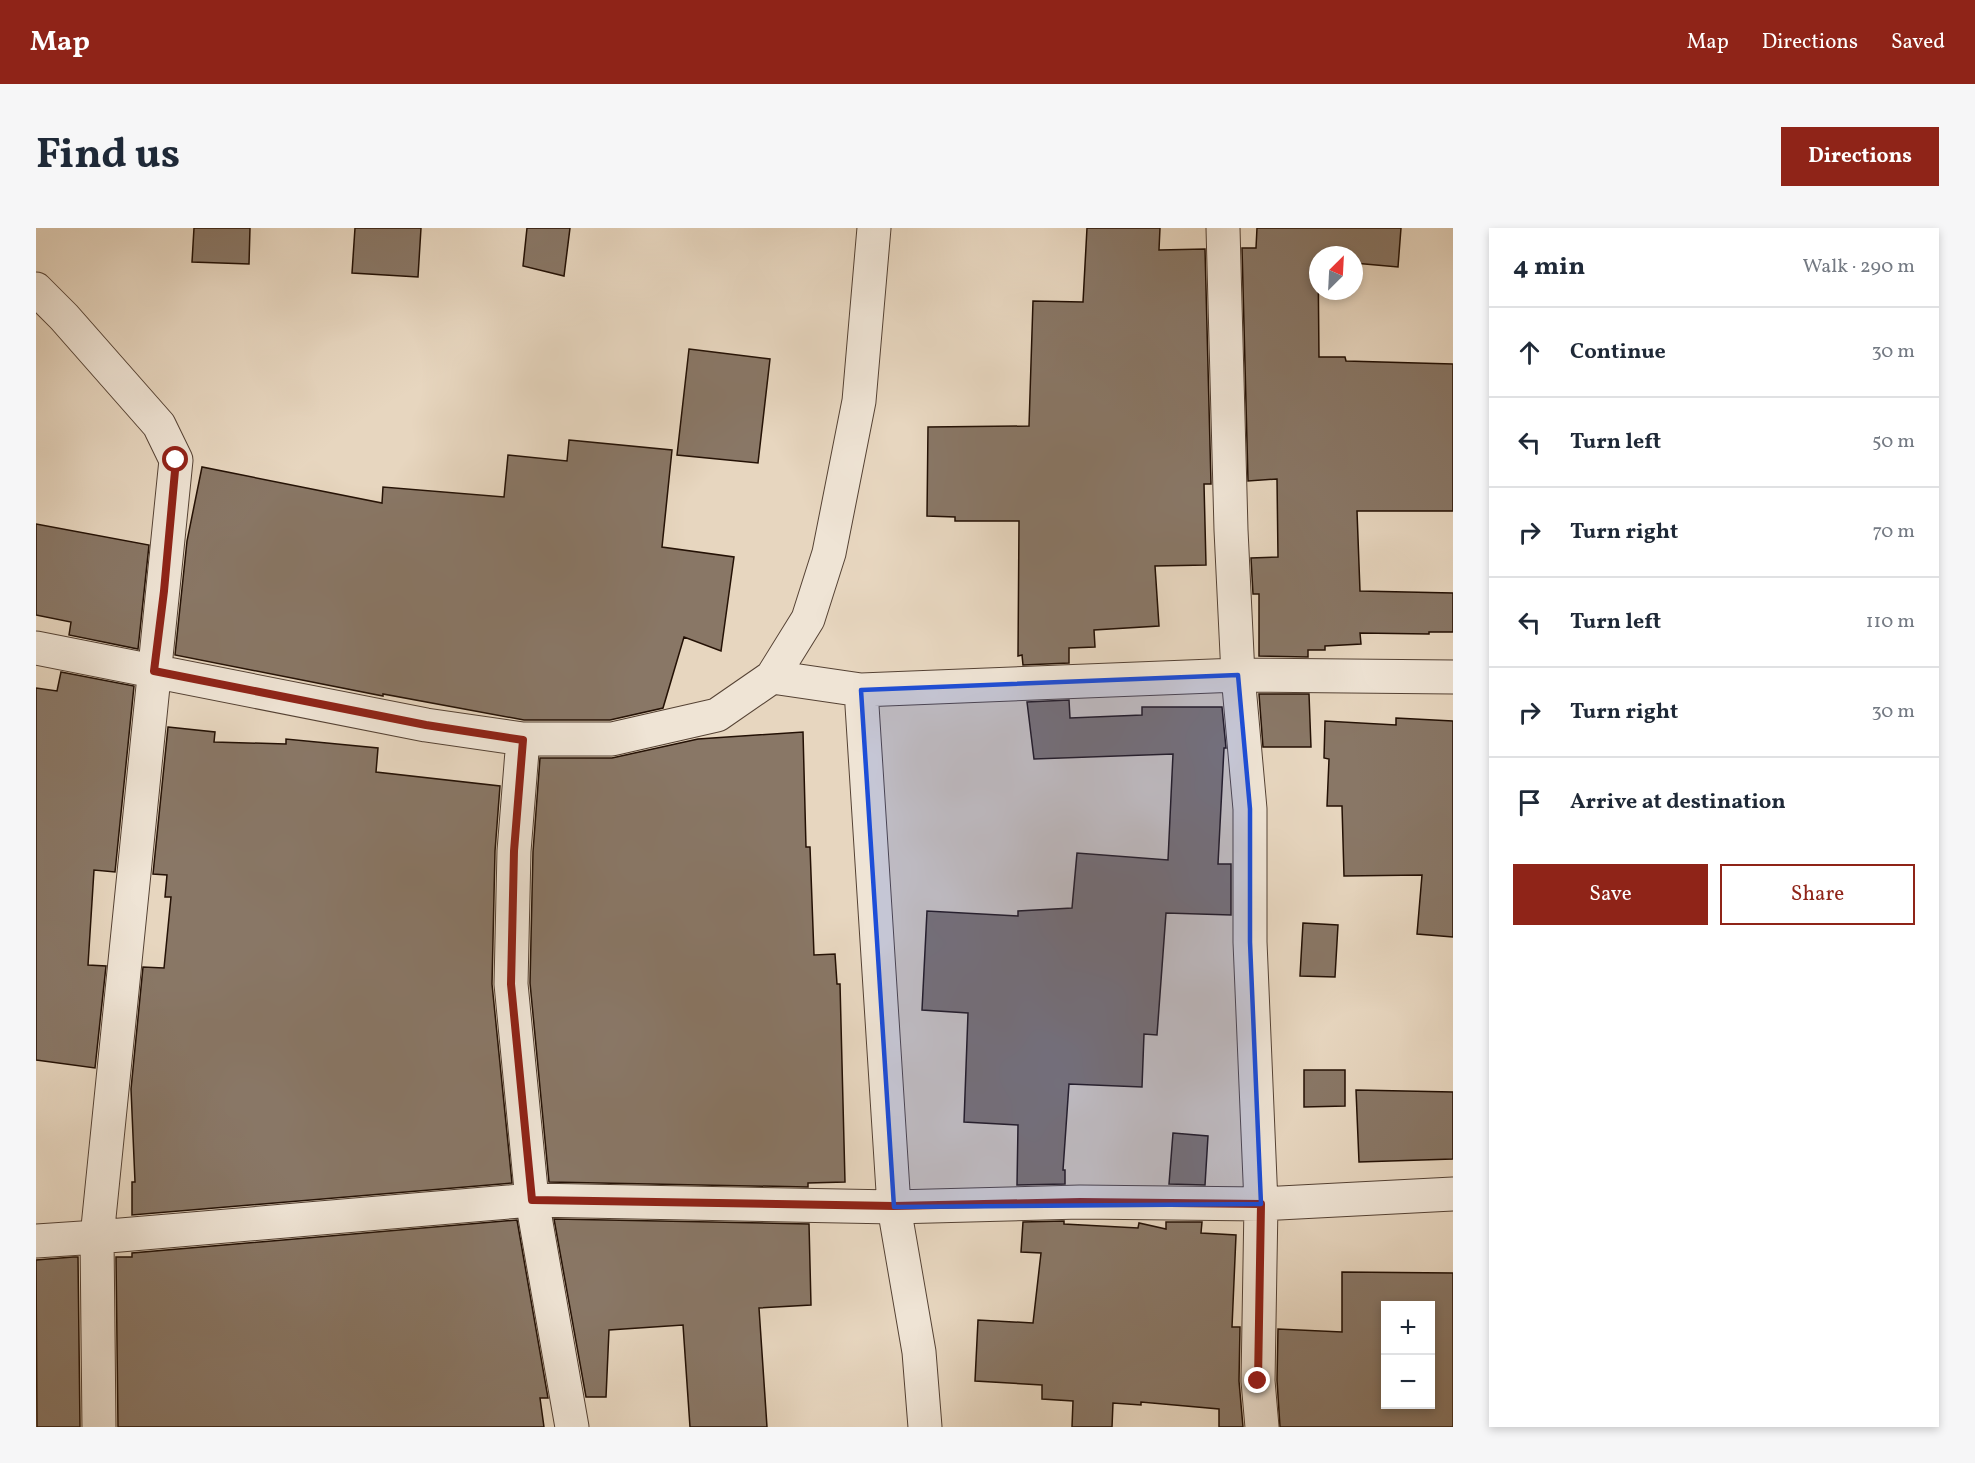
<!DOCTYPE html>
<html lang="en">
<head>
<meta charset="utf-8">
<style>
  body { margin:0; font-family:Vollkorn,serif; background:#f6f6f7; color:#1f2937 }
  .controls { position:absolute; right:18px; bottom:18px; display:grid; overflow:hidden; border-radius:0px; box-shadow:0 3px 9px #0003 }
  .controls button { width:54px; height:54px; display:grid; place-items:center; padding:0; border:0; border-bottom:2px solid #e0e1e3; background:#fff; color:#1f2937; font:30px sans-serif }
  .compass { position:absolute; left:1273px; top:18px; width:54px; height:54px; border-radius:50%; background:#fff; box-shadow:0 3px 9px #0003; rotate:24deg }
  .stop { position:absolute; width:18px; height:18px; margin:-14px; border:4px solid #8f2418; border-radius:50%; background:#fff }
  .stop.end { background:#8f2418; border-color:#fff; box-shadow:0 2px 6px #0008 }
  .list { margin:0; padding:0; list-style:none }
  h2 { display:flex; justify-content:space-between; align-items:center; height:78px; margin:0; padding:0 24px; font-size:26px }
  h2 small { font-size:20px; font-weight:400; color:#747a83 }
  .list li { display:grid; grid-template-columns:39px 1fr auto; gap:18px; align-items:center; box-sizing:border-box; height:90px; padding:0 24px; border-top:2px solid #e0e1e3 }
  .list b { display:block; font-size:22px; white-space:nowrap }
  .list em { font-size:20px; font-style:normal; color:#747a83 }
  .actions { display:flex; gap:12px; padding:18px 24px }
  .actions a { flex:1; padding:14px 0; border:2px solid #8f2418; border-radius:0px; text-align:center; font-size:21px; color:#8f2418 }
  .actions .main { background:#8f2418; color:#fff }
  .icon { flex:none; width:33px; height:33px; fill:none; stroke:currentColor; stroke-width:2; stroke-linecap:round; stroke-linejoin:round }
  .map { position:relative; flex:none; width:1417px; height:1199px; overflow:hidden; border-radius:0px }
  header { display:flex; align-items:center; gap:36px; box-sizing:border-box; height:84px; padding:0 30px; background:#8f2418; color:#fff }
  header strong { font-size:28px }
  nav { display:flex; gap:33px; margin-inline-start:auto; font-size:21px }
  .intro { display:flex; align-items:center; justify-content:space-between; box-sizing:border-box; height:144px; padding:0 36px }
  h1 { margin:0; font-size:42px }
  .button { padding:15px 27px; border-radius:0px; background:#8f2418; color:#fff; font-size:21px; font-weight:700 }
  main { display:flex; gap:36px; padding:0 36px }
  aside { flex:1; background:#fff; border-radius:0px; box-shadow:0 3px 9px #0003 }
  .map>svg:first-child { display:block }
  .building { fill:#897766; stroke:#241105; stroke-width:1.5; fill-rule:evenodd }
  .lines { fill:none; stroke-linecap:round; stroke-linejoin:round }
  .minor-casing { stroke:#554234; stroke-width:35 }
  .minor { stroke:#efe4d5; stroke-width:33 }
  .route { stroke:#8f2418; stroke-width:8 }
  .marked { fill:#1d4ed8; fill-opacity:0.2; stroke:#1d4ed8; stroke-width:4.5; stroke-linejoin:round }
</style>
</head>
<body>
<header>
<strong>Map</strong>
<nav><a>Map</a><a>Directions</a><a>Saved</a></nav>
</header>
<div class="intro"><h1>Find us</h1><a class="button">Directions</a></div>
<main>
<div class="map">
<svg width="1417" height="1199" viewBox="0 0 1417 1199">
  <rect width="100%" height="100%" fill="#e7d6bf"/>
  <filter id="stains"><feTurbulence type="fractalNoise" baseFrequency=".00333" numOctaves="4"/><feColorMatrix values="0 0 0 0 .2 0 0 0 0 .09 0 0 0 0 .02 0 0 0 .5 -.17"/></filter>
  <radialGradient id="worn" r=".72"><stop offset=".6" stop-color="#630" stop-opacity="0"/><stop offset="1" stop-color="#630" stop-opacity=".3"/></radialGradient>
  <path class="building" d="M 158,0 L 214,0 L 213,36 L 156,34 Z
    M 319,0 L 385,0 L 382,49 L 316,45 Z
    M 491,0 L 534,0 L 528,48 L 487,38 Z
    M 1051,0 L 1124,0 L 1123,22 L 1169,21 L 1175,256 L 1168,256 L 1170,337 L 1119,338 L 1123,398 L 1058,402 L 1059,419 L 1033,420 L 1033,435 L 987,437 L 986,427 L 982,428 L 983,293 L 919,293 L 919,289 L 891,288 L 892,199 L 993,198 L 997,73 L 1047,74 Z
    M 1221,0 L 1365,0 L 1362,39 L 1318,35 L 1318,27 L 1282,27 L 1283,129 L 1309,129 L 1310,133 L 1417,136 L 1417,283 L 1321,283 L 1324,363 L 1417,365 L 1417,404 L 1393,404 L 1393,406 L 1324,405 L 1325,416 L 1289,418 L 1289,422 L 1272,422 L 1272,429 L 1223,428 L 1223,366 L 1217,366 L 1215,330 L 1242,329 L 1241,251 L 1212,253 L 1206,20 L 1220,20 Z
    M 653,121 L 734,131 L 722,235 L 641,227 Z
    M 533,212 L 636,222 L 626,319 L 698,329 L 685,423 L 648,409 L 627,480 L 574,492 L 488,492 L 347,466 L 347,468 L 139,427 L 151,313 L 166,239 L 346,275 L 347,259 L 468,269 L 472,227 L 531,233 Z
    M 0,296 L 113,317 L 102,421 L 33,407 L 35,394 L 0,387 Z
    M 25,444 L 98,458 L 79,644 L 58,642 L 52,737 L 70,738 L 59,840 L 0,832 L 0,460 L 21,463 Z
    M 1223,466 L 1273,466 L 1275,519 L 1227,519 Z
    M 1033,472 L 1034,490 L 1106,487 L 1106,479 L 1186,479 L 1190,520 L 1188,520 L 1182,636 L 1195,636 L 1195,687 L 1130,685 L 1121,807 L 1108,806 L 1106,859 L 1033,856 L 1027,942 L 1029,942 L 1029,956 L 981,957 L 982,897 L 928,894 L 932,785 L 886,782 L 891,683 L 982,688 L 982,683 L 1036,680 L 1041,625 L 1132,632 L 1137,526 L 998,531 L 991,474 Z
    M 1360,490 L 1417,493 L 1417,709 L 1381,706 L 1386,647 L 1308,648 L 1306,578 L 1291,578 L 1293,531 L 1288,530 L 1289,493 L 1360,497 Z
    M 132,499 L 179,504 L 178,514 L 250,516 L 250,511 L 342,520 L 340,544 L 464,558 L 459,623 L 456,756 L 476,955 L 96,987 L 96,954 L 99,954 L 95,861 L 107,739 L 128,740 L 135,669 L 129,669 L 131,647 L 117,646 Z
    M 767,504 L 770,619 L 774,619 L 778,727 L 799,726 L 801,756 L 804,756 L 809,954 L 772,955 L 772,959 L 513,954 L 494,755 L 497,624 L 504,530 L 576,530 L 662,511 Z
    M 1267,695 L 1302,697 L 1299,749 L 1264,748 Z
    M 1268,842 L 1309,842 L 1309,878 L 1268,879 Z
    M 1320,862 L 1417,864 L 1417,931 L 1323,934 Z
    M 1137,905 L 1172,908 L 1169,957 L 1133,956 Z
    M 518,991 L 773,996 L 775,1077 L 723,1080 L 731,1199 L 654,1199 L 647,1097 L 573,1102 L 570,1169 L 550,1169 Z
    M 481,992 L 512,1170 L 504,1170 L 508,1199 L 82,1199 L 80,1029 L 96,1029 L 96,1025 Z
    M 1028,993 L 1028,996 L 1102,1000 L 1103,995 L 1130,1001 L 1130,994 L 1166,994 L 1165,1005 L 1200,1007 L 1196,1099 L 1204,1099 L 1203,1153 L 1207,1199 L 1183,1199 L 1183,1181 L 1105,1174 L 1105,1177 L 1077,1175 L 1076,1199 L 1036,1199 L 1037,1173 L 1006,1171 L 1006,1157 L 939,1153 L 942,1092 L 997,1095 L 1005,1025 L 985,1024 L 987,994 Z
    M 37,1029 L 42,1029 L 44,1199 L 1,1199 L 0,1032 Z
    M 1306,1044 L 1417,1045 L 1417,1199 L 1244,1199 L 1241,1152 L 1242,1101 L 1306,1104 ZM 1350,1077 L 1395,1077 L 1395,1176 L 1350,1176 Z"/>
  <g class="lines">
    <g class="minor-casing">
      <path id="minor" d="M 1187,0 L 1195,302 L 1202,447 L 1214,581 L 1214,714 L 1225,976 L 1222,1153 L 1226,1199
        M 0,61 L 28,89 L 123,197 L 140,232 L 61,1009 L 63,1199
        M 0,420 L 390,497 L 487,511 L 576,511 L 681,487 L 736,449 L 772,391 L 793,325 L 823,173 L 838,0
        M 736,449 L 825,462 L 1202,447 L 1417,449
        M 825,462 L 858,979 L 883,1124 L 889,1199
        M 487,511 L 478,623 L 475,756 L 496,972 L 536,1199
        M 0,1013 L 61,1009 L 496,972 L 858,979 L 1044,974 L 1225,976 L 1417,966"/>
    </g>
    <use href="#minor" class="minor"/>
  </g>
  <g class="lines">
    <path class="route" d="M 140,232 L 128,363 L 118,443 L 390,497 L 487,512 L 478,623 L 475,756 L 496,972 L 858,978 L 1044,974 L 1225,976 L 1222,1153"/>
  </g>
  <path class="marked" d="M 1202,447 L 1214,581 L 1214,714 L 1225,976 L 858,979 L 825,462 Z"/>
  <rect width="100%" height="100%" filter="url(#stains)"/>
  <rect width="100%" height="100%" fill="url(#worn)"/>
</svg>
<div class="controls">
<button>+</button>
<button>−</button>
</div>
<svg class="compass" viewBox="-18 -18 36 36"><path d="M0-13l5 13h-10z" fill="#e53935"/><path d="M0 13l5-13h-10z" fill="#747a83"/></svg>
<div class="stop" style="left:140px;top:232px"></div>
<div class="stop end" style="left:1222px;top:1153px"></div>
</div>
<aside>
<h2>4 min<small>Walk · 290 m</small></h2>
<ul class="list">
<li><svg class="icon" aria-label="ahead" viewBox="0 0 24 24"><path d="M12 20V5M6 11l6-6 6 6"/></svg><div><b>Continue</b></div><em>30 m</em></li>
<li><svg class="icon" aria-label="left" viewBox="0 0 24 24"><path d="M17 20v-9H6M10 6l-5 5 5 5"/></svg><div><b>Turn left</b></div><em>50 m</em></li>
<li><svg class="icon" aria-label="right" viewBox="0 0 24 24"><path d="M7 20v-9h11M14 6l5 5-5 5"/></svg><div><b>Turn right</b></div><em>70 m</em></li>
<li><svg class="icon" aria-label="left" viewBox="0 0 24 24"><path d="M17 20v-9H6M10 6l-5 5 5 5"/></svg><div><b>Turn left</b></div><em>110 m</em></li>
<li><svg class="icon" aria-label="right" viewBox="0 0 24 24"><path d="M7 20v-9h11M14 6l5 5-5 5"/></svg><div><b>Turn right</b></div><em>30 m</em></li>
<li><svg class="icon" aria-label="arrive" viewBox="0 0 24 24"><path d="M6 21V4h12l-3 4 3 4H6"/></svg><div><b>Arrive at destination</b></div></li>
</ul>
<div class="actions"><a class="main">Save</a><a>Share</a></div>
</aside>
</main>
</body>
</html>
